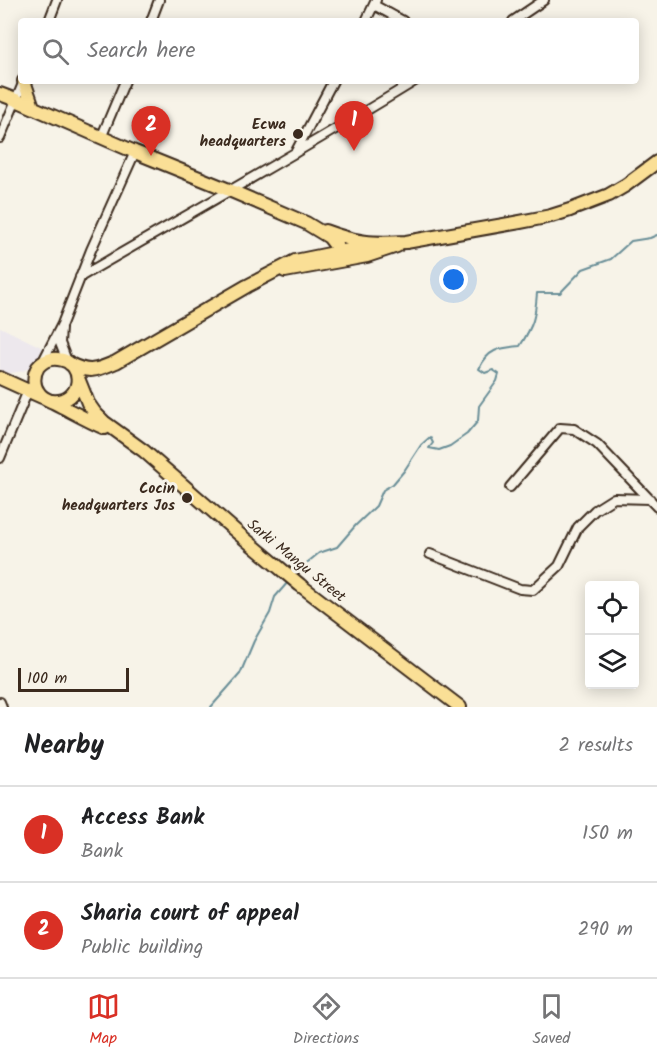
<!DOCTYPE html>
<html lang="en">
<head>
<meta charset="utf-8">
<style>
  body { margin:0; font-family:Kalam,sans-serif; background:#f2f2f2; color:#202124 }
  .controls { position:absolute; right:18px; bottom:18px; display:grid; overflow:hidden; border-radius:6px; box-shadow:0 3px 15px #0003 }
  .controls button { width:54px; height:54px; display:grid; place-items:center; padding:0; border:0; border-bottom:2px solid #e0e0e0; background:#fff; color:#202124; font:30px sans-serif }
  .scale { position:absolute; left:18px; bottom:15px; width:111px; box-sizing:border-box; padding-left:6px; border:3px solid #3b2a1e; border-top:0; font-size:16px; line-height:21px; white-space:nowrap; color:#3b2a1e; -webkit-text-stroke:4px #f7f3e8; paint-order:stroke }
  .you { position:absolute; left:454px; top:280px; width:21px; height:21px; margin:-15px; border:4px solid #fff; border-radius:50%; background:#1a73e8; box-shadow:0 0 0 9px #1a73e833 }
  .badge { display:grid; place-items:center; width:39px; height:39px; border-radius:50%; background:#d93025; color:#fff; font-size:20px; font-weight:700 }
  .pin { position:absolute; translate:-50% -50px; filter:drop-shadow(0 2px 3px #0008) }
  .pin::after { content:''; position:absolute; top:32px; width:21px; height:18px; background:inherit; clip-path:polygon(0 0,100% 0,50% 100%) }
  .list { margin:0; padding:0; list-style:none }
  h2 { display:flex; justify-content:space-between; align-items:center; height:78px; margin:0; padding:0 24px; font-size:26px }
  h2 small { font-size:20px; font-weight:400; color:#757577 }
  .list li { display:grid; grid-template-columns:39px 1fr auto; gap:18px; align-items:center; box-sizing:border-box; height:96px; padding:0 24px; border-top:2px solid #e0e0e0 }
  .list b { display:block; font-size:22px; white-space:nowrap }
  .list p { margin:0; font-size:20px; white-space:nowrap; color:#757577 }
  .list em { font-size:20px; font-style:normal; color:#757577 }
  .icon { flex:none; width:33px; height:33px; fill:none; stroke:currentColor; stroke-width:2; stroke-linecap:round; stroke-linejoin:round }
  .map { position:relative; flex:none; width:657px; height:707px; overflow:hidden }
  .search { position:absolute; background:#fff; box-shadow:0 3px 15px #0003; left:18px; right:18px; top:18px; height:66px; display:flex; align-items:center; gap:15px; box-sizing:border-box; padding:0 21px; border-radius:6px; color:#757577; font-size:22px }
  .sheet { height:270px; background:#fff }
  nav { display:flex; justify-content:space-around; align-items:center; box-sizing:border-box; height:84px; border-top:2px solid #e0e0e0; background:#fff; font-size:16px; color:#757577 }
  nav a { display:grid; justify-items:center; gap:3px }
  nav .on { color:#d93025 }
  .map>svg:first-child { display:block }
  .built { fill:#ede8ed }
  .lines { fill:none; stroke-linecap:round; stroke-linejoin:round }
  .stream { stroke:#698e97; stroke-width:2 }
  .minor-casing { stroke:#3b2a1e; stroke-width:12 }
  .primary-casing { stroke:#3b2a1e; stroke-width:16 }
  .minor { stroke:#f7f3e8; stroke-width:8 }
  .primary { stroke:#fadf96; stroke-width:12 }
  .poi-dot { fill:#3b2a1e; stroke:#f7f3e8; stroke-width:2 }
  .labels { text-anchor:middle; dominant-baseline:central; stroke-width:6; stroke-linejoin:round; paint-order:stroke }
  .poi-label { font-size:15px; font-weight:bold; fill:#3b2a1e; stroke:#f7f3e8; text-anchor:end }
  .street-label { font-size:15px; fill:#3b2a1e; stroke:#f7f3e8 }
</style>
</head>
<body>
<div class="map">
<svg width="657" height="707" viewBox="0 0 657 707">
  <rect width="100%" height="100%" fill="#f7f3e8"/>
  <filter id="ink" filterUnits="userSpaceOnUse"><feTurbulence type="fractalNoise" baseFrequency=".0167" numOctaves="2"/><feDisplacementMap in="SourceGraphic" scale="12" xChannelSelector="R" yChannelSelector="G"/><feConvolveMatrix kernelMatrix="1 2 1 2 8 2 1 2 1" color-interpolation-filters="sRGB"/></filter>
  <g filter="url(#ink)">
    <path class="built" d="M 0,327 L 43,348 L 34,365 L 23,371 L 5,374 L 0,372 Z"/>
    <g class="lines">
      <path class="stream" d="M 294,576 L 303,566 L 319,553 L 337,547 L 356,525 L 376,506 L 383,490 L 393,484 L 404,471 L 421,445 L 430,437 L 433,443 L 429,448 L 439,450 L 450,446 L 467,434 L 478,421 L 479,406 L 497,381 L 499,374 L 493,370 L 485,373 L 479,369 C 488,349 499,348 520,346 C 534,324 535,318 537,293 L 560,293 L 583,269 L 611,259 L 631,241 L 650,238 L 657,235
        M 211,707 L 240,674 L 254,641 L 270,613 L 275,597 L 288,582"/>
      <g class="minor-casing">
        <path id="minor" d="M 374,5 L 403,21
          M 49,21 L 57,0
          M 151,21 L 159,0
          M 366,21 L 376,0
          M 513,21 L 544,0
          M 0,138 L 24,81
          M 101,138 L 125,81
          M 295,153 L 333,81
          M 80,277 C 192,212 305,149 415,81
          M 61,328 L 60,343 L 67,361
          M 43,361 L 62,324 L 91,250 L 135,152
          M 0,458 L 29,388
          M 510,487 L 560,428 L 574,429 L 597,444 L 657,507
          M 430,554 L 520,589 L 533,590 L 559,566 L 578,527 L 595,510 L 614,498 L 650,499
          M 0,702 L 2,707"/>
      </g>
      <g class="primary-casing">
        <path id="primary" d="M 24,81 L 33,107
          M 0,94 L 16,100 L 135,152 L 229,190 L 306,223 L 329,237 L 347,260
          M 325,231 C 357,243 372,244 406,242 L 520,222 L 551,216 L 570,210 L 609,195 L 626,185 L 657,162
          M 285,271 L 367,256 L 397,246
          M 70,364 C 90,374 97,370 116,362 L 247,286 L 295,261 L 369,246
          M 0,378 L 42,397
          M 78,378 L 88,403 L 95,413 L 104,422 L 144,451 L 239,534 L 300,585 L 460,707
          M 52,401 C 83,404 87,362 58,359 C 51,358 43,361 38,367 C 33,375 33,386 39,393 C 43,399 49,400 55,403 C 71,411 88,421 105,428"/>
      </g>
      <use href="#minor" class="minor"/>
      <use href="#primary" class="primary"/>
    </g>
  </g>
  <g class="poi-dot">
    <circle cx="298" cy="134" r="6"/>
    <circle cx="187" cy="498" r="6"/>
  </g>
  <g class="labels">
    <g class="poi-label">
      <text x="286" y="125">Ecwa<tspan x="286" dy="17">headquarters</tspan></text>
      <text x="175" y="489">Cocin<tspan x="175" dy="17">headquarters Jos</tspan></text>
    </g>
    <g class="street-label">
      <text transform="translate(296 561) rotate(39)">Sarki Mangu Street</text>
    </g>
  </g>
</svg>
<div class="controls">
<button><svg class="icon" aria-label="locate" viewBox="0 0 24 24"><circle cx="12" cy="12" r="6"/><path d="M12 2v4M12 18v4M2 12h4M18 12h4"/></svg></button>
<button><svg class="icon" aria-label="layers" viewBox="0 0 24 24"><path d="M12 4l9 5-9 5-9-5zM3 14l9 5 9-5"/></svg></button>
</div>
<div class="scale">100 m</div>
<div class="you"></div>
<div class="pin badge" style="left:354px;top:151px">1</div>
<div class="pin badge" style="left:151px;top:156px">2</div>
<div class="search"><svg class="icon" aria-label="search" viewBox="0 0 24 24"><circle cx="10" cy="10" r="6"/><path d="M15 15l6 6"/></svg>Search here</div>
</div>
<section class="sheet">
<h2>Nearby<small>2 results</small></h2>
<ul class="list">
<li><span class="badge">1</span><div><b>Access Bank</b><p>Bank</p></div><em>150 m</em></li>
<li><span class="badge">2</span><div><b>Sharia court of appeal</b><p>Public building</p></div><em>290 m</em></li>
</ul>
</section>
<nav>
<a class="on"><svg class="icon" aria-label="map" viewBox="0 0 24 24"><path d="M3 6l6-2 6 2 6-2v14l-6 2-6-2-6 2zM9 4v14M15 6v14"/></svg>Map</a>
<a><svg class="icon" aria-label="directions" viewBox="0 0 24 24"><path d="M12 3l9 9-9 9-9-9zM9 14v-3h6M13 9l2 2-2 2"/></svg>Directions</a>
<a><svg class="icon" aria-label="saved" viewBox="0 0 24 24"><path d="M7 4h10v16l-5-4-5 4z"/></svg>Saved</a>
</nav>
</body>
</html>
